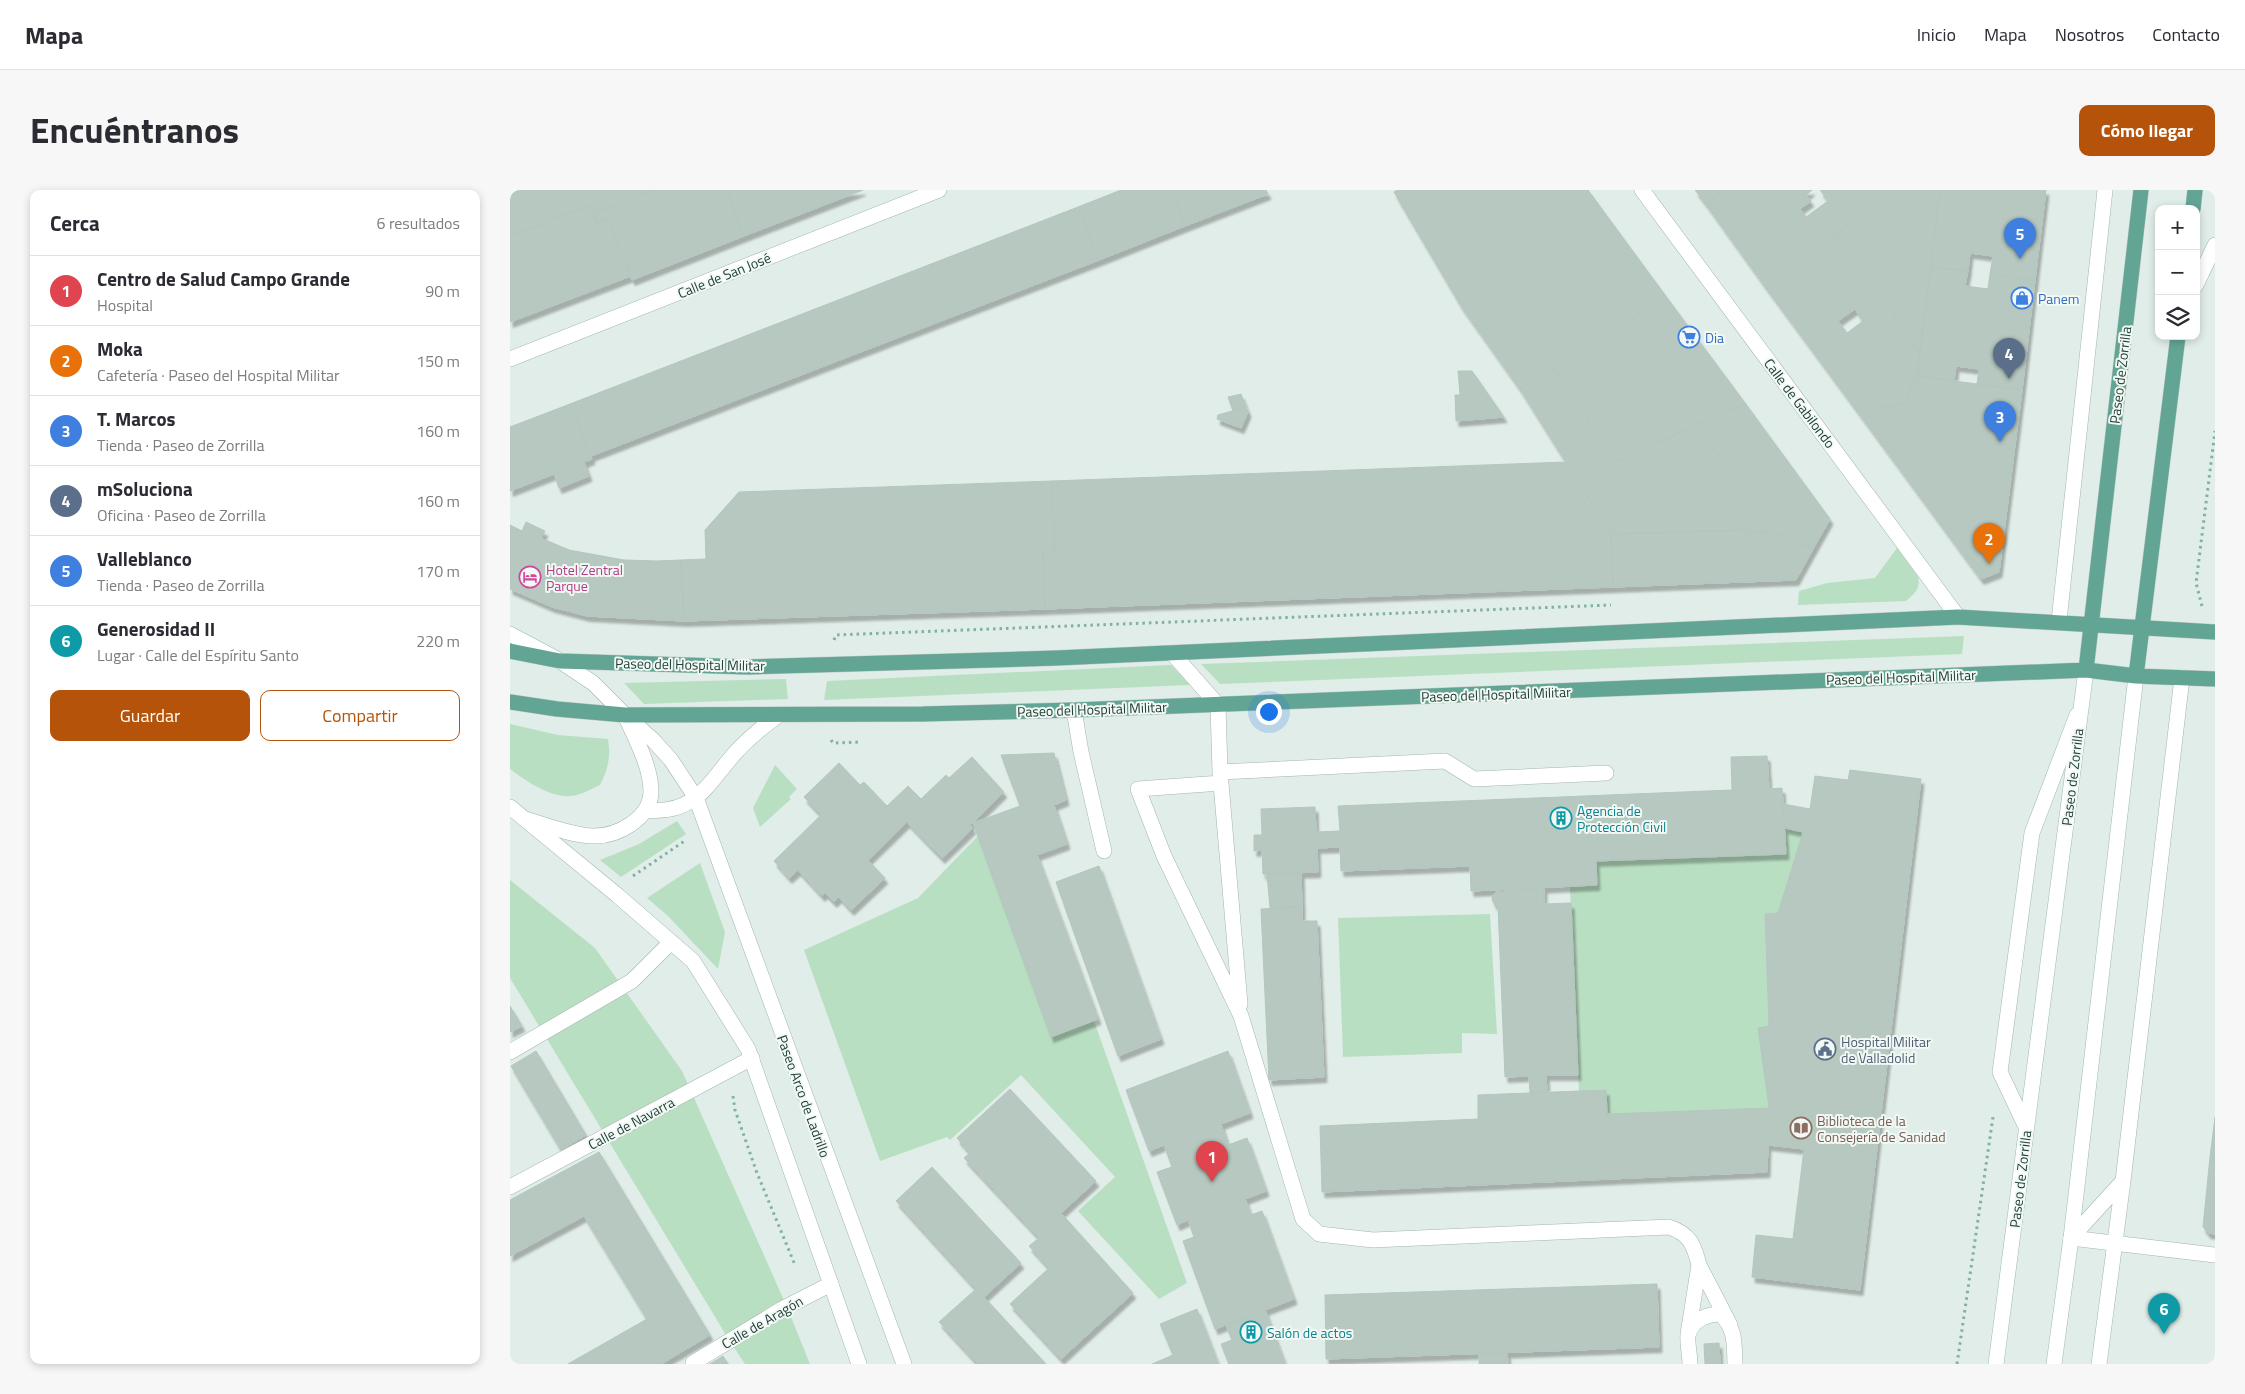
<!DOCTYPE html>
<html lang="es">
<head>
<meta charset="utf-8">
<style>
  body { margin:0; font-family:"Titillium Web",sans-serif; background:#f7f7f7; color:#2b2b33 }
  .controls { position:absolute; right:15px; top:15px; display:grid; overflow:hidden; border-radius:10px; box-shadow:0 2px 8px #0003 }
  .controls button { width:45px; height:45px; display:grid; place-items:center; padding:0; border:0; border-bottom:1px solid #e1e1e2; background:#fff; color:#2b2b33; font:25px sans-serif }
  .you { position:absolute; left:758px; top:521px; width:18px; height:18px; margin:-12px; border:4px solid #fff; border-radius:50%; background:#1a73e8; box-shadow:0 0 0 8px #1a73e833 }
  .badge { display:grid; place-items:center; width:32px; height:32px; border-radius:50%; background:#b45309; color:#fff; font-size:16px; font-weight:700 }
  .pin { position:absolute; translate:-50% -41px; filter:drop-shadow(0 1px 2px #0008) }
  .pin::after { content:''; position:absolute; top:26px; width:18px; height:15px; background:inherit; clip-path:polygon(0 0,100% 0,50% 100%) }
  .list { margin:0; padding:0; list-style:none }
  h2 { display:flex; justify-content:space-between; align-items:center; height:65px; margin:0; padding:0 20px; font-size:21px }
  h2 small { font-size:16px; font-weight:400; color:#7c7c81 }
  .list li { display:grid; grid-template-columns:32px 1fr auto; gap:15px; align-items:center; box-sizing:border-box; height:70px; padding:0 20px; border-top:1px solid #e1e1e2 }
  .list b { display:block; font-size:19px; white-space:nowrap }
  .list p { margin:0; font-size:16px; white-space:nowrap; color:#7c7c81 }
  .list em { font-size:16px; font-style:normal; color:#7c7c81 }
  .actions { display:flex; gap:10px; padding:15px 20px }
  .actions a { flex:1; padding:11px 0; border:1px solid #b45309; border-radius:10px; text-align:center; font-size:18px; color:#b45309 }
  .actions .main { background:#b45309; color:#fff }
  .icon { flex:none; width:28px; height:28px; fill:none; stroke:currentColor; stroke-width:2; stroke-linecap:round; stroke-linejoin:round }
  .map { position:relative; flex:none; width:1705px; height:1174px; overflow:hidden; border-radius:10px }
  header { display:flex; align-items:center; gap:30px; box-sizing:border-box; height:70px; padding:0 25px; background:#fff; border-bottom:1px solid #e1e1e2 }
  header strong { font-size:24px }
  nav { display:flex; gap:28px; margin-inline-start:auto; font-size:18px }
  .intro { display:flex; align-items:center; justify-content:space-between; box-sizing:border-box; height:120px; padding:0 30px }
  h1 { margin:0; font-size:35px }
  .button { padding:12px 22px; border-radius:10px; background:#b45309; color:#fff; font-size:18px; font-weight:700 }
  main { display:flex; gap:30px; padding:0 30px }
  aside { flex:1; background:#fff; border-radius:10px; box-shadow:0 2px 8px #0003 }
  .map>svg:first-child { display:block }
  .green { fill:#b9dfc3 }
  .building { fill:#b6c8c0; stroke:#b3c7bf; fill-rule:evenodd; filter:url(#shadow) }
  .lines { fill:none; stroke-linecap:round; stroke-linejoin:round }
  .service-casing { stroke:#a3b5af; stroke-width:16 }
  .minor-casing { stroke:#a3b5af; stroke-width:16 }
  .tertiary-casing { stroke:#a3b5af; stroke-width:16 }
  .secondary-casing { stroke:#9fb9b0; stroke-width:16 }
  .primary-casing { stroke:#c1c9c7; stroke-width:16 }
  .path { stroke:#80b2a2; stroke-width:3; stroke-dasharray:2.5 4; stroke-linecap:butt }
  .service { stroke:#fff; stroke-width:15 }
  .minor { stroke:#fff; stroke-width:15 }
  .tertiary { stroke:#fff; stroke-width:15 }
  .secondary { stroke:#fff; stroke-width:15 }
  .primary { stroke:#63a594; stroke-width:15 }
  .labels { text-anchor:middle; dominant-baseline:central; stroke-width:4; stroke-linejoin:round; paint-order:stroke }
  .street-label { font-size:14px; fill:#203f36; stroke:#f2f9f5 }
  .shop-label { font-size:14px; fill:#366cbe; stroke:#f2f9f5; text-anchor:start }
  .hotel-label { font-size:14px; fill:#b23c85; stroke:#f2f9f5; text-anchor:start }
  .culture-label { font-size:14px; fill:#0d838f; stroke:#f2f9f5; text-anchor:start }
  .service-label { font-size:14px; fill:#4e5e75; stroke:#f2f9f5; text-anchor:start }
  .education-label { font-size:14px; fill:#785e54; stroke:#f2f9f5; text-anchor:start }
</style>
</head>
<body>
<header>
<strong>Mapa</strong>
<nav><a>Inicio</a><a>Mapa</a><a>Nosotros</a><a>Contacto</a></nav>
</header>
<div class="intro"><h1>Encuéntranos</h1><a class="button">Cómo llegar</a></div>
<main>
<aside>
<h2>Cerca<small>6 resultados</small></h2>
<ul class="list">
<li><span class="badge" style="background:#e0444e">1</span><div><b>Centro de Salud Campo Grande</b><p>Hospital</p></div><em>90 m</em></li>
<li><span class="badge" style="background:#e8710a">2</span><div><b>Moka</b><p>Cafetería · Paseo del Hospital Militar</p></div><em>150 m</em></li>
<li><span class="badge" style="background:#3f7fe0">3</span><div><b>T. Marcos</b><p>Tienda · Paseo de Zorrilla</p></div><em>160 m</em></li>
<li><span class="badge" style="background:#5c6f8a">4</span><div><b>mSoluciona</b><p>Oficina · Paseo de Zorrilla</p></div><em>160 m</em></li>
<li><span class="badge" style="background:#3f7fe0">5</span><div><b>Valleblanco</b><p>Tienda · Paseo de Zorrilla</p></div><em>170 m</em></li>
<li><span class="badge" style="background:#0f9aa8">6</span><div><b>Generosidad II</b><p>Lugar · Calle del Espíritu Santo</p></div><em>220 m</em></li>
</ul>
<div class="actions"><a class="main">Guardar</a><a>Compartir</a></div>
</aside>
<div class="map">
<svg width="1705" height="1174" viewBox="0 0 1705 1174">
  <defs>
    <filter id="shadow"><feDropShadow dx="3" dy="5.5" stdDeviation="1" flood-color="#0004"/></filter>
  </defs>
  <rect width="100%" height="100%" fill="#e1ede8"/>
  <path class="green" d="M 1387,358 L 1408,387 C 1411,399 1404,404 1396,411 L 1288,415 L 1289,401 L 1317,393 L 1365,388 Z
    M 1454,446 L 1452,464 L 710,494 L 691,474 Z
    M 661,475 L 680,495 L 314,510 L 317,491 Z
    M 276,489 L 278,509 L 134,514 L 114,493 Z
    M 0,534 L 48,545 L 98,549 C 101,566 98,580 90,595 C 81,599 71,605 61,606 C 40,608 15,590 0,579 Z
    M 265,575 L 287,599 L 279,607 L 281,609 L 250,637 L 243,618 Z
    M 167,631 L 176,644 L 111,687 L 90,670 L 129,654 Z
    M 1275,638 L 1293,642 L 1268,723 L 1255,724 L 1259,836 L 1248,838 L 1259,918 L 1097,924 L 1096,900 L 1069,901 L 1060,697 L 1087,695 L 1086,671 L 1276,663 Z
    M 468,646 L 541,847 L 584,831 L 677,1093 L 649,1109 L 568,1021 L 605,987 L 511,885 L 440,950 L 437,947 L 370,971 L 294,760 L 408,708 Z
    M 190,673 L 215,742 L 208,779 L 158,726 L 137,708 Z
    M 0,690 L 85,758 L 172,881 L 277,1117 L 300,1174 L 235,1174 L 219,1150 L 0,788 Z
    M 980,724 L 987,844 L 952,843 L 952,863 L 833,867 L 828,728 Z"/>
  <path class="building" d="M 0,0 L 98,0 L 80,15 L 0,46 Z
    M 98,0 L 144,0 L 83,23 L 87,33 L 98,29 L 121,86 L 0,132 L 0,46 L 80,15 Z
    M 144,0 L 216,0 L 234,46 L 122,90 L 98,29 L 87,33 L 83,23 Z
    M 216,0 L 353,0 L 234,46 Z
    M 611,0 L 661,0 L 675,36 L 589,70 L 568,17 Z
    M 661,0 L 756,0 L 758,4 L 675,36 Z
    M 887,0 L 1078,0 L 1094,22 L 951,116 L 884,2 Z
    M 1185,0 L 1214,0 L 1196,14 Z
    M 1214,0 L 1302,0 L 1296,5 L 1301,11 L 1290,19 L 1296,27 L 1318,11 L 1337,36 L 1255,96 L 1196,14 Z
    M 1310,0 L 1430,0 L 1410,162 L 1383,126 L 1394,117 L 1378,95 L 1367,103 L 1325,45 L 1337,36 Z
    M 1430,0 L 1536,0 L 1525,90 L 1480,84 L 1483,66 L 1460,63 L 1458,81 L 1421,77 Z
    M 568,17 L 589,70 L 81,266 L 60,214 Z
    M 1094,22 L 1155,105 L 1113,136 L 1010,199 L 951,116 Z
    M 1325,45 L 1367,103 L 1378,95 L 1394,117 L 1383,126 L 1410,162 L 1407,186 L 1394,214 L 1370,218 L 1354,230 L 1255,96 ZM 1345,119 L 1353,131 L 1337,143 L 1328,131 Z
    M 1421,77 L 1458,81 L 1455,96 L 1478,99 L 1480,84 L 1525,90 L 1512,200 L 1467,194 L 1469,179 L 1446,176 L 1444,191 L 1407,186 Z
    M 1155,105 L 1235,213 L 1105,272 L 1045,178 L 1113,136 Z
    M 1045,178 L 1105,272 L 1186,235 L 1259,335 L 1256,342 L 1239,343 L 1238,340 L 1101,344 L 1010,199 Z
    M 948,181 L 962,181 L 994,227 L 946,231 L 945,205 L 950,205 Z
    M 1407,186 L 1512,200 L 1489,382 L 1471,389 L 1354,230 L 1370,218 L 1394,214 Z
    M 731,204 L 736,217 L 723,221 L 718,207 Z
    M 1235,213 L 1320,329 L 1303,359 L 1258,339 L 1259,335 L 1186,235 Z
    M 60,214 L 82,269 L 74,272 L 79,286 L 49,298 L 44,284 L 0,301 L 0,237 Z
    M 736,217 L 738,222 L 731,238 L 707,229 L 708,225 Z
    M 1056,272 L 1101,344 L 1103,397 L 535,419 L 533,362 L 545,362 L 542,291 Z
    M 542,291 L 545,362 L 533,362 L 535,419 L 174,431 L 171,370 L 196,369 L 195,340 L 229,302 Z
    M 16,332 L 35,341 L 31,348 L 59,360 L 114,370 L 147,371 L 171,370 L 174,431 L 77,426 L 42,417 L 0,399 L 0,335 L 12,341 Z
    M 1258,339 L 1303,359 L 1286,390 L 1103,397 L 1101,344 L 1238,340 L 1239,343 L 1256,342 Z
    M 544,563 L 556,610 L 544,615 L 557,654 L 527,665 L 588,829 L 541,847 L 463,633 L 510,616 L 491,565 Z
    M 1257,566 L 1259,599 L 1272,598 L 1276,664 L 1086,671 L 1087,695 L 961,701 L 960,676 L 831,681 L 830,657 L 807,658 L 808,682 L 753,684 L 752,660 L 744,661 L 744,645 L 752,645 L 751,619 L 805,617 L 806,642 L 830,641 L 828,616 L 1222,600 L 1221,567 Z
    M 462,567 L 494,602 L 460,635 L 463,638 L 432,668 L 397,632 L 358,670 L 375,688 L 341,720 L 329,707 L 324,712 L 315,703 L 312,706 L 288,680 L 279,688 L 264,671 L 311,625 L 294,607 L 329,573 L 350,595 L 354,592 L 377,616 L 398,596 L 411,609 L 436,585 L 439,588 Z
    M 1340,580 L 1411,589 L 1350,1100 L 1242,1087 L 1246,1045 L 1283,1049 L 1294,959 L 1258,955 L 1257,982 L 812,1002 L 810,936 L 968,929 L 968,905 L 1096,900 L 1097,924 L 1259,918 L 1248,838 L 1259,836 L 1255,724 L 1268,723 L 1293,642 L 1275,638 L 1273,614 L 1300,619 L 1305,586 L 1338,590 Z
    M 589,676 L 651,849 L 608,866 L 546,692 Z
    M 791,682 L 792,717 L 760,718 L 757,684 Z
    M 1034,698 L 1034,714 L 1061,713 L 1068,885 L 1036,885 L 1037,902 L 1020,903 L 1019,886 L 995,887 L 988,716 L 985,715 L 982,710 L 983,705 L 987,702 Z
    M 792,717 L 792,731 L 807,731 L 814,887 L 759,890 L 751,719 Z
    M 0,816 L 12,836 L 0,842 Z
    M 26,861 L 76,945 L 51,960 L 1,876 Z
    M 718,861 L 740,923 L 711,934 L 718,955 L 737,948 L 756,1001 L 735,1009 L 741,1025 L 752,1021 L 784,1109 L 705,1139 L 673,1051 L 684,1047 L 678,1030 L 667,1035 L 647,982 L 662,977 L 654,955 L 639,961 L 616,900 Z
    M 500,899 L 586,991 L 551,1023 L 623,1103 L 551,1169 L 500,1114 L 539,1078 L 519,1056 L 529,1048 L 454,968 L 460,963 L 447,948 Z
    M 1705,927 L 1705,968 L 1700,967 Z
    M 89,962 L 200,1145 L 151,1174 L 58,1174 L 137,1129 L 74,1026 L 0,1066 L 0,1010 Z
    M 1700,967 L 1705,968 L 1705,1044 L 1698,1043 L 1693,1037 Z
    M 422,977 L 511,1073 L 474,1107 L 536,1174 L 468,1174 L 429,1132 L 466,1099 L 386,1011 Z
    M 1147,1094 L 1149,1157 L 816,1169 L 815,1105 Z
    M 687,1119 L 708,1174 L 642,1174 L 663,1165 L 650,1134 Z
    M 755,1120 L 775,1174 L 719,1174 L 711,1154 L 722,1150 L 716,1135 Z
    M 1209,1153 L 1210,1174 L 1195,1174 L 1194,1154 Z
    M 997,1162 L 998,1174 L 969,1174 L 969,1163 Z
    M 213,1166 L 218,1174 L 200,1174 Z"/>
  <g class="lines">
    <g class="service-casing">
      <path id="service" d="M 1686,95 L 1705,55
        M 1549,431 L 1595,0
        M 662,463 L 708,515 L 710,582 L 730,814
        M 564,520 L 571,562 L 594,661
        M 710,582 L 935,571 L 964,589 L 1096,583
        M 711,593 L 628,599 L 654,666 L 731,826 L 793,1029 L 809,1044 L 863,1050 L 1159,1037 C 1180,1044 1184,1055 1189,1075
        M 1516,937 L 1490,882 L 1522,643 L 1567,525
        M 1561,1048 L 1613,991 L 1672,488
        M 1178,1144 L 1189,1075 L 1220,1135
        M 1180,1174 C 1180,1165 1177,1153 1178,1145 C 1182,1130 1197,1124 1211,1124 C 1226,1141 1224,1152 1225,1174
        M 1589,1174 L 1613,991"/>
    </g>
    <g class="minor-casing">
      <path id="minor" d="M 0,169 L 429,0
        M 0,444 L 47,469
        M 136,620 C 186,625 198,593 226,562 C 238,548 253,537 267,526
        M 15,629 C 36,635 60,645 82,646 C 107,647 140,629 141,602 C 141,576 125,548 115,525
        M 0,862 L 122,791 L 161,752
        M 0,997 L 242,868
        M 1561,1048 L 1705,1065
        M 183,1173 L 272,1119 L 321,1094"/>
    </g>
    <g class="tertiary-casing">
      <path id="tertiary" d="M 1132,0 L 1448,427
        M 50,471 L 83,493 L 115,525 L 143,550 L 161,570 L 186,608 L 394,1174
        M 0,617 L 107,705 L 183,771 L 238,859 L 349,1174"/>
    </g>
    <g class="secondary-casing">
      <path id="secondary" d="M 1486,1174 L 1576,480
        M 1544,1174 L 1561,1048 L 1626,486"/>
    </g>
    <g class="primary-casing">
      <path id="primary" d="M 1683,19 L 1685,0
        M 0,461 L 50,471 L 238,477 L 547,468 L 1448,427 L 1705,442
        M 1576,480 L 1631,0
        M 1626,486 L 1668,146
        M 0,512 L 47,519 L 115,525 L 413,524 L 564,520 L 1576,480 L 1626,486 L 1705,489"/>
    </g>
    <path class="path" d="M 1692,416 L 1686,393 L 1705,241
      M 324,450 L 326,445 L 1101,415
      M 321,550 L 323,553 L 351,552
      M 123,686 L 176,650
      M 223,906 L 225,920 L 247,983 L 285,1075
      M 1447,1174 L 1483,927"/>
    <use href="#service" class="service"/>
    <use href="#minor" class="minor"/>
    <use href="#tertiary" class="tertiary"/>
    <use href="#secondary" class="secondary"/>
    <use href="#primary" class="primary"/>
  </g>
  <defs>
    <g id="shop-ring" transform="scale(1.125)"><circle r="9.5" fill="#f2f9f5" stroke="#3f7fe0" stroke-width="1.5"/><path d="M-5-2.5h2.3a2.7 3.5 0 0 1 5.4 0H5L5.5 6h-11ZM-1.5-2.5h3a1.5 2.3 0 0 0-3 0Z" fill="#3f7fe0"/></g>
    <g id="supermarket-ring" transform="scale(1.125)"><circle r="9.5" fill="#f2f9f5" stroke="#3f7fe0" stroke-width="1.5"/><path d="M-6-5.5h2.5l.6 2H6L4.5 2H-2.5L-4.4-4H-6ZM-1.5 3.2a1.3 1.3 0 1 0 .1 0ZM3 3.2a1.3 1.3 0 1 0 .1 0Z" fill="#3f7fe0"/></g>
    <g id="hotel-ring" transform="scale(1.125)"><circle r="9.5" fill="#f2f9f5" stroke="#d1479c" stroke-width="1.5"/><path d="M-6-4.5h1.5V1H6V5H4.5V3h-9V5H-6ZM-4 0a1.8 1.8 0 1 1 3.6 0ZM.5 0V-2.5h3Q6-2.5 6 0Z" fill="#d1479c"/></g>
    <g id="building-ring" transform="scale(1.125)"><circle r="9.5" fill="#f2f9f5" stroke="#0f9aa8" stroke-width="1.5"/><path d="M-4-6H4V6H1V3H-1V6H-4ZM-2.5-4.3h1.7v1.8h-1.7ZM.8-4.3h1.7v1.8H.8ZM-2.5-1h1.7V.8h-1.7ZM.8-1h1.7V.8H.8Z" fill="#0f9aa8"/></g>
    <g id="civic-ring" transform="scale(1.125)"><circle r="9.5" fill="#f2f9f5" stroke="#5c6f8a" stroke-width="1.5"/><path d="M-.6-6.5H3V-4.5H.6V-3L4-1V1h2V6H-6V1h2V-1L-.6-3ZM-1.2 2.5V6h2.4V2.5Z" fill="#5c6f8a"/></g>
    <g id="library-ring" transform="scale(1.125)"><circle r="9.5" fill="#f2f9f5" stroke="#8d6e63" stroke-width="1.5"/><path d="M-6-4Q-3-5.5-.7-3.5V5Q-3 3-6 4ZM6-4Q3-5.5 .7-3.5V5Q3 3 6 4Z" fill="#8d6e63"/></g>
  </defs>
  <g fill-rule="evenodd">
    <use href="#shop-ring" x="1512" y="108"/>
    <use href="#supermarket-ring" x="1179" y="147"/>
    <use href="#hotel-ring" x="20" y="387"/>
    <use href="#building-ring" x="1051" y="628"/>
    <use href="#civic-ring" x="1315" y="859"/>
    <use href="#library-ring" x="1291" y="938"/>
    <use href="#building-ring" x="741" y="1142"/>
  </g>
  <g class="labels">
    <g class="street-label">
      <text transform="translate(214 85) rotate(-22)">Calle de San José</text>
      <text transform="translate(1610 185) rotate(-83)">Paseo de Zorrilla</text>
      <text transform="translate(1290 213) rotate(53)">Calle de Gabilondo</text>
      <text transform="translate(180 474) rotate(1)">Paseo del Hospital Militar</text>
      <text transform="translate(1391 487) rotate(-2)">Paseo del Hospital Militar</text>
      <text transform="translate(986 504) rotate(-2)">Paseo del Hospital Militar</text>
      <text transform="translate(582 519) rotate(-2)">Paseo del Hospital Militar</text>
      <text transform="translate(1562 587) rotate(-83)">Paseo de Zorrilla</text>
      <text transform="translate(294 906) rotate(70)">Paseo Arco de Ladrillo</text>
      <text transform="translate(121 933) rotate(-28)">Calle de Navarra</text>
      <text transform="translate(1510 989) rotate(-83)">Paseo de Zorrilla</text>
      <text transform="translate(252 1132) rotate(-30)">Calle de Aragón</text>
    </g>
    <g class="shop-label">
      <text x="1528" y="108">Panem</text>
      <text x="1195" y="147">Dia</text>
    </g>
    <g class="hotel-label">
      <text x="36" y="379">Hotel Zentral<tspan x="36" dy="16">Parque</tspan></text>
    </g>
    <g class="culture-label">
      <text x="1067" y="620">Agencia de<tspan x="1067" dy="16">Protección Civil</tspan></text>
      <text x="757" y="1142">Salón de actos</text>
    </g>
    <g class="service-label">
      <text x="1331" y="851">Hospital Militar<tspan x="1331" dy="16">de Valladolid</tspan></text>
    </g>
    <g class="education-label">
      <text x="1307" y="930">Biblioteca de la<tspan x="1307" dy="16">Consejería de Sanidad</tspan></text>
    </g>
  </g>
</svg>
<div class="controls">
<button>+</button>
<button>−</button>
<button><svg class="icon" aria-label="layers" viewBox="0 0 24 24"><path d="M12 4l9 5-9 5-9-5zM3 14l9 5 9-5"/></svg></button>
</div>
<div class="you"></div>
<div class="pin badge" style="left:702px;top:992px;background:#e0444e">1</div>
<div class="pin badge" style="left:1479px;top:374px;background:#e8710a">2</div>
<div class="pin badge" style="left:1490px;top:252px;background:#3f7fe0">3</div>
<div class="pin badge" style="left:1499px;top:189px;background:#5c6f8a">4</div>
<div class="pin badge" style="left:1510px;top:69px;background:#3f7fe0">5</div>
<div class="pin badge" style="left:1654px;top:1144px;background:#0f9aa8">6</div>
</div>
</main>
</body>
</html>
